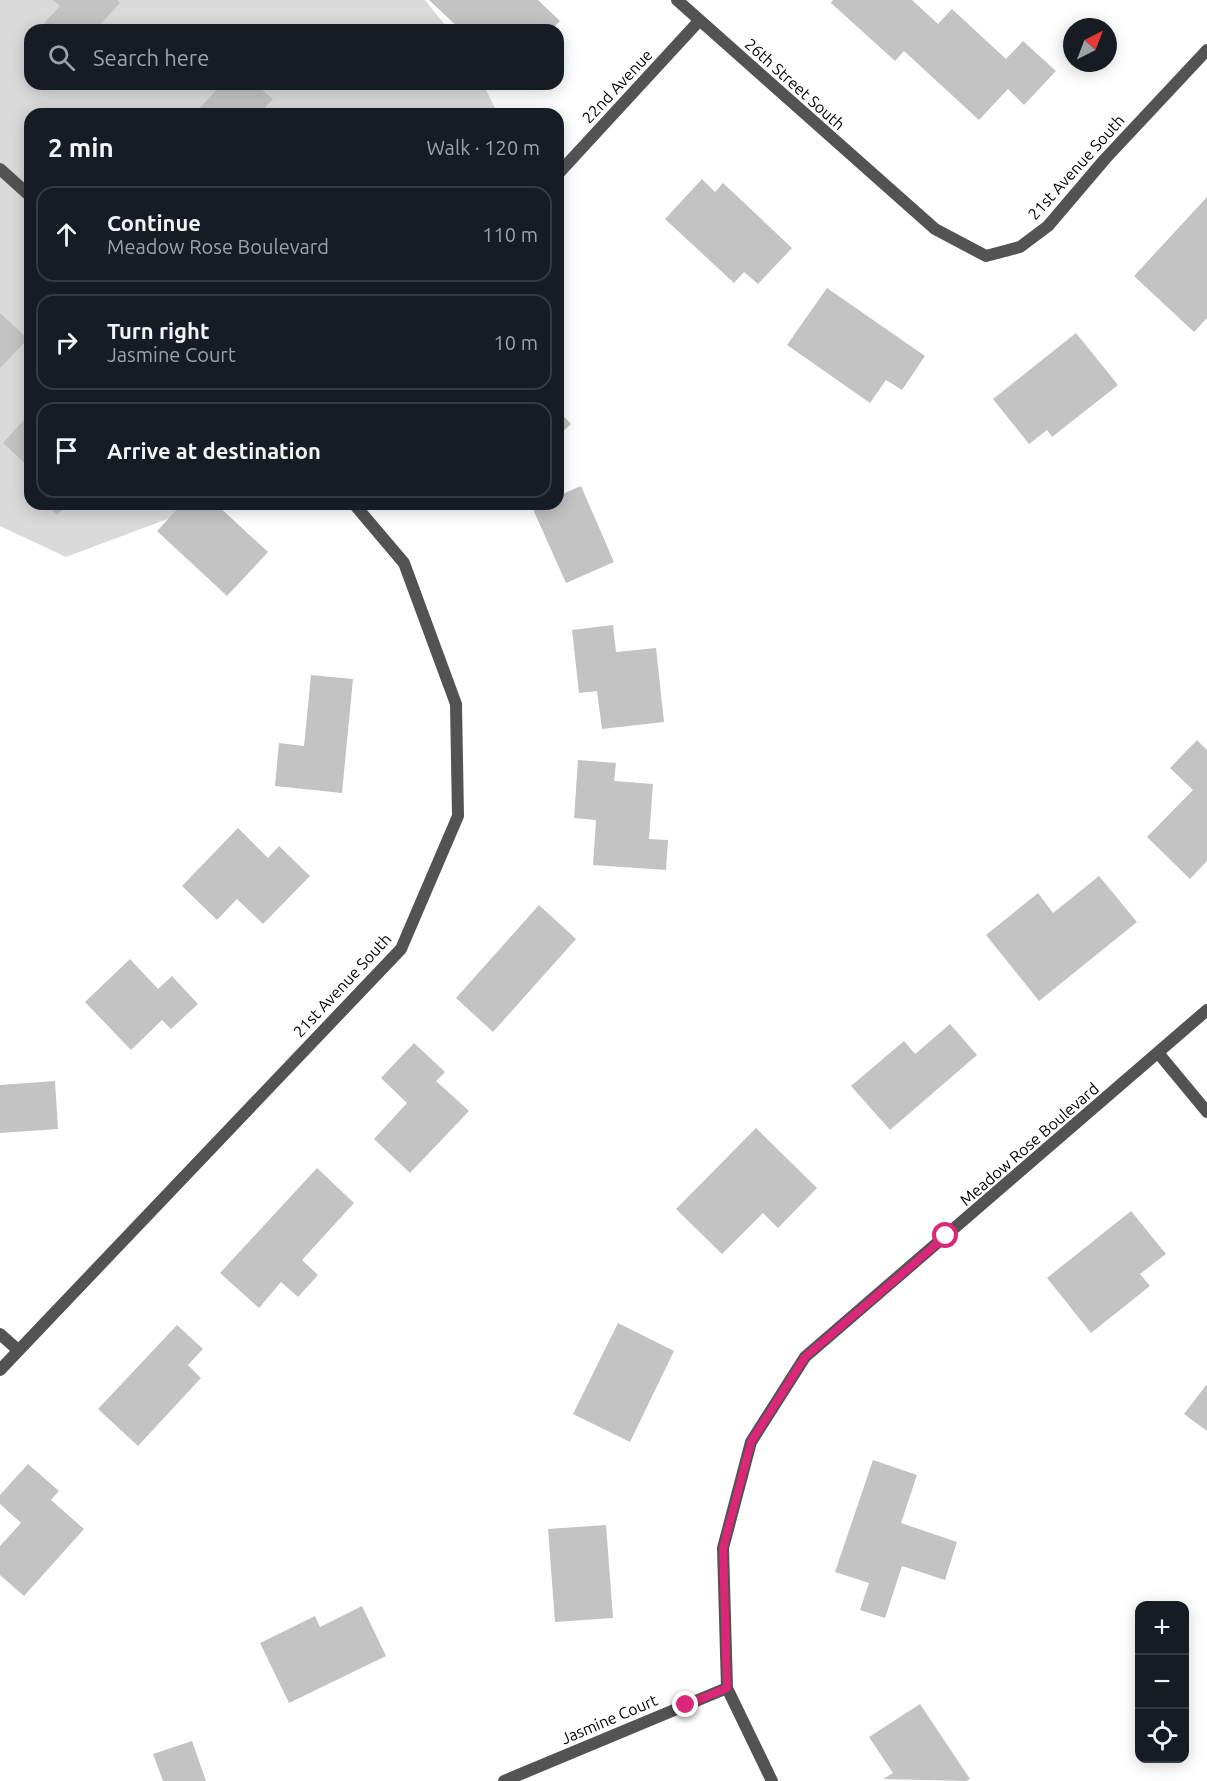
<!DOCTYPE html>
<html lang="en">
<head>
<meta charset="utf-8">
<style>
  body { margin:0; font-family:Ubuntu,sans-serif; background:#20242c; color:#f1f3f6 }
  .controls { position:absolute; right:18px; bottom:18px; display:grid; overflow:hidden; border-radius:12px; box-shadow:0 3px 15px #0003 }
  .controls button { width:54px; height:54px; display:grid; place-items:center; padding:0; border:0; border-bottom:2px solid #363941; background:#171b24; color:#f1f3f6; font:30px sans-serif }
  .compass { position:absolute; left:1063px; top:18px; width:54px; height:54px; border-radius:50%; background:#171b24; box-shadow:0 3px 15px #0003; rotate:42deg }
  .stop { position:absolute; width:18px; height:18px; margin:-14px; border:4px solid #db2777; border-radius:50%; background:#fff }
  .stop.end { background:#db2777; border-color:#fff; box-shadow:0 2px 6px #0008 }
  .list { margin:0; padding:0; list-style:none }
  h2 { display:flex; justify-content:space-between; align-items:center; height:78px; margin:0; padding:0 24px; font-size:26px }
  h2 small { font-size:20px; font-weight:400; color:#9ea1a6 }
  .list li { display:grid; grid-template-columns:39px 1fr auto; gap:18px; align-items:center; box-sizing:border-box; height:96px; margin:0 12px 12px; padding:0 12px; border:2px solid #363941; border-radius:18px }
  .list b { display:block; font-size:22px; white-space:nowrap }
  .list p { margin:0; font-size:20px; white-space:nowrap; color:#9ea1a6 }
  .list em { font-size:20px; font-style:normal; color:#9ea1a6 }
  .icon { flex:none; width:33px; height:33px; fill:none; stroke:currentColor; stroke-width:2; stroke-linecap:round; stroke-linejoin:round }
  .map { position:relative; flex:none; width:1207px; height:1781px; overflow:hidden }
  .search { position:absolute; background:#171b24; box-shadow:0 3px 15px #0003; left:24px; top:24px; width:540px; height:66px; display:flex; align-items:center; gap:15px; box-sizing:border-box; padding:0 21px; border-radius:18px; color:#9ea1a6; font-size:22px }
  .panel { position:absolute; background:#171b24; box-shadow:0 3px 15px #0003; left:24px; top:108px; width:540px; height:402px; border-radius:18px }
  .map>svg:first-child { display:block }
  .green { fill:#dadada }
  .building { fill:#c3c3c3 }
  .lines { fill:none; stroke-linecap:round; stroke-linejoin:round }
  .minor { stroke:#535353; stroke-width:12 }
  .route { stroke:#db2777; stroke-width:8 }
  .labels { text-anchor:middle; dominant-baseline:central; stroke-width:4.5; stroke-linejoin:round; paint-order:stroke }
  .street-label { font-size:16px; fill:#000; stroke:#fff }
</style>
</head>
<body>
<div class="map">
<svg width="1207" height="1781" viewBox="0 0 1207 1781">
  <rect width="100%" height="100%" fill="#fff"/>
  <path class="green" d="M 0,0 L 425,0 L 449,30 L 30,30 L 30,84 L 483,84 L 498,114 L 30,114 L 30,504 L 193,504 L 170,518 L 66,557 L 0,526 Z"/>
  <path class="building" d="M 53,0 L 117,0 L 120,3 L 95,30 L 53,30 L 44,23 L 60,6 Z
    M 429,0 L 538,0 L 560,21 L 551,30 L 461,30 Z
    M 833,0 L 912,0 L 938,24 L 952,9 L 1006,59 L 1023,41 L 1056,71 L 1024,105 L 1008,89 L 979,120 L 904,51 L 895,61 L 831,3 Z
    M 222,84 L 255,84 L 273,99 L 259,114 L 204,114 L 199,109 Z
    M 702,179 L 715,192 L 723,183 L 792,248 L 758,284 L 744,272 L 734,283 L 665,219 Z
    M 1207,197 L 1207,318 L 1194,332 L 1134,276 Z
    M 827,288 L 925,356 L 902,390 L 886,380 L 870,403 L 787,345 Z
    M 0,313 L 28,339 L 0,368 Z
    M 1076,333 L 1118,385 L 1052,437 L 1047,430 L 1029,444 L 993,399 Z
    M 558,410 L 571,424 L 558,436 Z
    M 30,413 L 30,468 L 3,443 Z
    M 581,486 L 614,562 L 566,583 L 532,507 L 540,504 L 558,504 L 558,496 Z
    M 45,504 L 67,504 L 57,515 Z
    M 182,504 L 216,504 L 268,552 L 227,596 L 157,531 Z
    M 613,625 L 616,652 L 656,648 L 664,722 L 602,729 L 597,691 L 579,693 L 572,630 Z
    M 311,675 L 353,679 L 342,793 L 275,786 L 279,743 L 304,746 Z
    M 1197,740 L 1207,750 L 1207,861 L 1190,879 L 1147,837 L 1193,790 L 1170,768 Z
    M 578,760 L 616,763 L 614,781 L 653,784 L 649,839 L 668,840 L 666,870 L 593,865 L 596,820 L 574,818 Z
    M 238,828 L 268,858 L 279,846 L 310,876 L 263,924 L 237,899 L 217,920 L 182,886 Z
    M 1099,876 L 1137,922 L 1039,1001 L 986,935 L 1038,893 L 1053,913 Z
    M 539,905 L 576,939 L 493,1032 L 456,998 Z
    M 130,959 L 158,989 L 172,976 L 198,1004 L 171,1029 L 162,1020 L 131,1050 L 85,1002 Z
    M 950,1024 L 977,1055 L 890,1130 L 851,1086 L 904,1041 L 915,1054 Z
    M 414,1043 L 445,1072 L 436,1081 L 469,1111 L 410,1173 L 374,1139 L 407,1103 L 381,1078 Z
    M 55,1081 L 58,1129 L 0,1133 L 0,1085 Z
    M 756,1128 L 817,1188 L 778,1228 L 763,1213 L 722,1254 L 676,1209 Z
    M 317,1168 L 354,1203 L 302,1260 L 318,1275 L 298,1297 L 281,1282 L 259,1308 L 220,1273 Z
    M 1131,1211 L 1166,1254 L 1140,1274 L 1150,1286 L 1091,1333 L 1047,1278 Z
    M 618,1323 L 674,1351 L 630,1442 L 573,1414 Z
    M 177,1325 L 203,1349 L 188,1365 L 201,1378 L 138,1446 L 98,1409 Z
    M 1207,1384 L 1207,1431 L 1184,1414 Z
    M 873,1460 L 917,1475 L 901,1523 L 957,1542 L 945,1580 L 902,1566 L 885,1618 L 860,1610 L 869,1583 L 835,1572 Z
    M 28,1464 L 59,1491 L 51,1500 L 84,1529 L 24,1596 L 0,1575 L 0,1546 L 21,1523 L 0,1504 L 0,1495 Z
    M 606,1525 L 613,1618 L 555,1622 L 548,1529 Z
    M 362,1606 L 386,1656 L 289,1703 L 260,1643 L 315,1616 L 320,1627 Z
    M 920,1704 L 970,1779 L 966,1781 L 883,1779 L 893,1773 L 869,1737 Z
    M 192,1741 L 206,1781 L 163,1781 L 153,1754 Z"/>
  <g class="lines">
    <path class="minor" d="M 677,0 L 935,229 L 986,256 L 1020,247 L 1048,226 L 1105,159 L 1207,50
      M 0,169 L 30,196
      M 558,174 L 699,21
      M 1159,1054 L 1207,1112
      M 0,1334 L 18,1350
      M 0,1370 L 401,949 L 458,816 L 456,704 L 404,563 L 354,504
      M 504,1781 L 727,1688
      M 772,1781 L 727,1688 L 723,1548 L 751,1442 L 805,1357 L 1207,1010"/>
  </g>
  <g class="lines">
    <path class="route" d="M 686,1705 L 727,1688 L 723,1548 L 751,1442 L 805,1357 L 946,1236"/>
  </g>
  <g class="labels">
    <g class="street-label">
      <text transform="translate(795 84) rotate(42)">26th Street South</text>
      <text transform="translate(617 86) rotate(-47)">22nd Avenue</text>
      <text transform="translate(1076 167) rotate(-48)">21st Avenue South</text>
      <text transform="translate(342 985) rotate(-47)">21st Avenue South</text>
      <text transform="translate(1029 1144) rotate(-41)">Meadow Rose Boulevard</text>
      <text transform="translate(609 1719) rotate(-23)">Jasmine Court</text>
    </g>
  </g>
</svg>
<div class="controls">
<button>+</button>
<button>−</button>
<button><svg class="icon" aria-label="locate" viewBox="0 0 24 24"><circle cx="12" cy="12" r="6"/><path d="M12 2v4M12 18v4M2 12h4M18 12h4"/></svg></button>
</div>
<svg class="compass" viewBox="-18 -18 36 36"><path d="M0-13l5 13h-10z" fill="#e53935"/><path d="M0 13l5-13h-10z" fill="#9ea1a6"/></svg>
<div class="stop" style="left:946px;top:1236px"></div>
<div class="stop end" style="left:686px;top:1705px"></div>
<div class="search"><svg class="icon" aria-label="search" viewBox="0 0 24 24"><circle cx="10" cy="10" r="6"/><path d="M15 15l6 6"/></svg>Search here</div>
<section class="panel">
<h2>2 min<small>Walk · 120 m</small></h2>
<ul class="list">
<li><svg class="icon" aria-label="ahead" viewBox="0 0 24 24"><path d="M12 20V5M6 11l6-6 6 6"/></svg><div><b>Continue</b><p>Meadow Rose Boulevard</p></div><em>110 m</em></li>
<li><svg class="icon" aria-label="right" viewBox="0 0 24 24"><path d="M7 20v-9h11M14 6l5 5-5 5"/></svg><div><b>Turn right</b><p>Jasmine Court</p></div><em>10 m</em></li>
<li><svg class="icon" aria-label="arrive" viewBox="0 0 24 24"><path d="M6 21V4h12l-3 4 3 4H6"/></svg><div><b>Arrive at destination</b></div></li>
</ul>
</section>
</div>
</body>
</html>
